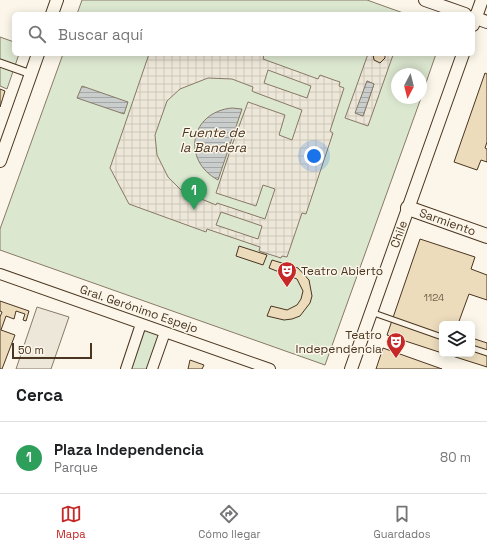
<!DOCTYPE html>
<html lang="es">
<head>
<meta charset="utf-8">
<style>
  body { margin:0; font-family:"Space Grotesk",sans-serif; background:#f2f2f2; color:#202124 }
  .controls { position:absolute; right:12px; bottom:12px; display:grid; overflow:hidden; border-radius:6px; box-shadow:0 2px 10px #0003 }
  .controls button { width:36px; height:36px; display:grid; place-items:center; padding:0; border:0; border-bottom:1px solid #e0e0e0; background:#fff; color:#202124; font:20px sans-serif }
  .compass { position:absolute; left:391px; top:68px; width:36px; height:36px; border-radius:50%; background:#fff; box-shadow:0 2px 10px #0003; rotate:187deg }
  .scale { position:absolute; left:12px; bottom:10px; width:80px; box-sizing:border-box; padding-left:4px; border:2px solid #4a3520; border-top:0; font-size:11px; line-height:14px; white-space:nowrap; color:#4a3520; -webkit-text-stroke:3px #fbf6e9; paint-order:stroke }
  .you { position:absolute; left:314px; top:156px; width:14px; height:14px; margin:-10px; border:3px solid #fff; border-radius:50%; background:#1a73e8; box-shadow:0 0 0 6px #1a73e833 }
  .badge { display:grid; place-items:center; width:26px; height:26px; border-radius:50%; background:#c62828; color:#fff; font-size:13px; font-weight:700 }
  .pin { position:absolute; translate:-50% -33px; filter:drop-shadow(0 1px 2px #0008) }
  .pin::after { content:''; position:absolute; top:21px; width:14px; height:12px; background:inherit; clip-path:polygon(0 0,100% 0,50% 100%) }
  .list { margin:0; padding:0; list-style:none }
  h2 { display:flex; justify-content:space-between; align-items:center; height:52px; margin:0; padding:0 16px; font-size:17px }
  h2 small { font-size:13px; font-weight:400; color:#757577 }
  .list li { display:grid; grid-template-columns:26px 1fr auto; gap:12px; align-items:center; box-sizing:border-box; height:72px; padding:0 16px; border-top:1px solid #e0e0e0 }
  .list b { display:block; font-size:15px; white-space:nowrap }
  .list p { margin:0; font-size:13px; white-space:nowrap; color:#757577 }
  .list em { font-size:13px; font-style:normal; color:#757577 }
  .icon { flex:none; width:22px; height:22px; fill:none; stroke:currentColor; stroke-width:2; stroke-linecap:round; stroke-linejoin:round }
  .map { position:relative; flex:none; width:487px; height:369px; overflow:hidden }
  .search { position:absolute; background:#fff; box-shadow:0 2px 10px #0003; left:12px; right:12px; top:12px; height:44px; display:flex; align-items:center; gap:10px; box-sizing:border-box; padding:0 14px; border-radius:6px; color:#757577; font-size:15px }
  .sheet { height:124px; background:#fff }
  nav { display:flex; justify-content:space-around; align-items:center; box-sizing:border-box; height:56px; border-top:1px solid #e0e0e0; background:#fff; font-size:11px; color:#757577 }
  nav a { display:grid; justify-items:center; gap:2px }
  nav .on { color:#c62828 }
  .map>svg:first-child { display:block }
  .park { fill:#dce7d0; stroke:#887966 }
  .parking { fill:#ede7d9; stroke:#887966 }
  .plaza { fill:url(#plaza-grid); stroke:#887966; fill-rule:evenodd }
  .water { fill:url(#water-rules); stroke:#887966 }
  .building { fill:#ecdcbc; stroke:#4a3520 }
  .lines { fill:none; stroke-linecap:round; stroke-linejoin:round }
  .service-casing { stroke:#4a3520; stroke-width:7 }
  .pedestrian-casing { stroke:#4a3520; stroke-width:9 }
  .minor-casing { stroke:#4a3520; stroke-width:12 }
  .tertiary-casing { stroke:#4a3520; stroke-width:14 }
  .secondary-casing { stroke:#4a3520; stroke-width:16 }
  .service { stroke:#fbf6e9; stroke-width:5 }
  .pedestrian { stroke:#fbf6e9; stroke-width:7 }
  .minor { stroke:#fbf6e9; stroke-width:10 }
  .tertiary { stroke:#fbf6e9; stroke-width:12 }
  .secondary { stroke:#fbf6e9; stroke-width:14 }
  .labels { text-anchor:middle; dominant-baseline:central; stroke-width:3; stroke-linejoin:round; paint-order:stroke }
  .number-label { font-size:10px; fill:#725f47 }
  .street-label { font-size:12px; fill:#4a3520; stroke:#fbf6e9 }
  .poi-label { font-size:12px; fill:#4a3520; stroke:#fbf6e9; text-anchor:start }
  .water-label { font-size:13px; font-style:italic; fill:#4a3520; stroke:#fbf6e9 }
</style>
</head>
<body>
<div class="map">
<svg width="487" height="369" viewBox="0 0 487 369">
  <defs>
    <pattern id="plaza-grid" width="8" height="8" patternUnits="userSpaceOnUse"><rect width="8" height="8" fill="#ede7d9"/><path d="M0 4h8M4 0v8" fill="none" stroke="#cdc7ba"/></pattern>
    <pattern id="water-rules" width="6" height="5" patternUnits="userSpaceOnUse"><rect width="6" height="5" fill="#c9cecd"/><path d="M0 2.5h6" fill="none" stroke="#a5a8a6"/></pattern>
  </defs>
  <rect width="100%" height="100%" fill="#fbf6e9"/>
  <path class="park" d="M 82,0 L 367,0 L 406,14 L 77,14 Z
    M 0,37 L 14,42 L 14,54 L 19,54 L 7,89 L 0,86 Z
    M 63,54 L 436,54 L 421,97 L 421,74 L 397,74 L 397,98 L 421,98 L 325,365 L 0,250 L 0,229 Z
    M 141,324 L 165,332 L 152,369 L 126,369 Z"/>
  <path class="parking" d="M 37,307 L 69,317 L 51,369 L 16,369 Z"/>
  <path class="plaza" d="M 149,54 L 264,54 L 263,59 L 318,79 L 320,75 L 334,80 L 340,82 L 339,86 L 344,88 L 330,131 L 333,133 L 306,214 L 302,213 L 287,257 L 282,256 L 281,258 L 259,251 L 260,247 L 207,229 L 206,232 L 129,204 L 110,168 ZM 268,70 L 311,86 L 307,98 L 264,83 ZM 208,78 L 232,79 L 253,87 L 252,91 L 254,92 L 302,110 L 292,140 L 279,135 L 285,115 L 248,102 L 231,148 L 216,193 L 256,206 L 263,185 L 275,189 L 265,219 L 217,203 L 216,205 L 182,191 L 168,177 L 157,155 L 155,135 L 167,101 L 180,89 ZM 221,212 L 262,226 L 258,239 L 216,225 Z
    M 368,54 L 393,55 L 368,126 L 345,118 ZM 367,81 L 374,84 L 363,116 L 356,113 Z"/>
  <path class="water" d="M 367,81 L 374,84 L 363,116 L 355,113 Z
    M 82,86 L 128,102 L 124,114 L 77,98 Z
    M 232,108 L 242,109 L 218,180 C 181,160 190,112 232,108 Z"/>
  <path class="building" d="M 373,54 L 385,54 L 385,58 L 380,63 L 374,60 Z
    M 485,73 L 487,74 L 487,142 L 485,148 L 487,149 L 487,162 L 481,160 L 477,170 L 454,162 Z
    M 0,89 L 5,91 L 0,107 Z
    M 420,239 L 475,257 L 471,269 L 487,275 L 487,300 L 469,294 L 458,324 L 442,324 L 442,353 L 387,335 Z
    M 239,246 L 267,255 L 263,265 L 236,256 Z
    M 272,260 L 298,268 L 309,280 L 312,296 L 310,303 L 300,316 L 292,319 L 284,320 L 267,316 L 271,306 L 287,310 L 297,305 L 301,299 L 303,291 L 297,279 L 269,268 Z
    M 0,301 L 29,311 L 26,321 L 23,320 L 25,314 L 16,311 L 14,319 L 6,316 L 1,330 L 15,335 L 2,369 L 0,369 L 0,317 L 2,312 L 0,311 Z
    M 472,338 L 487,343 L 487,367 L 446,354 L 472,354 Z
    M 383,348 L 442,369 L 376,369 Z
    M 190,360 L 204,365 L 202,369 L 188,369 Z"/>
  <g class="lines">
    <g class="service-casing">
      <path id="service" d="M 371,312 L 442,337
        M 472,348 L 487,353"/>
    </g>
    <g class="pedestrian-casing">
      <path id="pedestrian" d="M 0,63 L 31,74"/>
    </g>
    <g class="minor-casing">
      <path id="minor" d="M 0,274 L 270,369
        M 126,369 L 141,324
        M 152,369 L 165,332"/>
    </g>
    <g class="tertiary-casing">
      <g id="tertiary">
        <path d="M 425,0 L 465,14"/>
        <path d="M 52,14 L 57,0"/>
        <path d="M 473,17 L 487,22"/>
        <path d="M 473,25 L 482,0"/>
        <path d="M 0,161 L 38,54"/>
        <path id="s1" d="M 351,369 L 463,54"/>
      </g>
    </g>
    <g class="secondary-casing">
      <g id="secondary">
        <path id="s2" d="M 408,208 L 487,236"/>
      </g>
    </g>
    <use href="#service" class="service"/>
    <use href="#pedestrian" class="pedestrian"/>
    <use href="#minor" class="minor"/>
    <use href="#tertiary" class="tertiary"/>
    <use href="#secondary" class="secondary"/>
  </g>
  <defs>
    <g id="theatre-pin" transform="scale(1)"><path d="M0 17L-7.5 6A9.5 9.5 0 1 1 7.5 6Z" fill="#c62828" stroke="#fbf6e9"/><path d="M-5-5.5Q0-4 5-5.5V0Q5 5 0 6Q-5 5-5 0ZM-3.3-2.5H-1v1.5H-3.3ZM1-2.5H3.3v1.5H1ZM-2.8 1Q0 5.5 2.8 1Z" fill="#fff"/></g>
  </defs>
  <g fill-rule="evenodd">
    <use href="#theatre-pin" x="287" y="271"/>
    <use href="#theatre-pin" x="396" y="342"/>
  </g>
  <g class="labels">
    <g class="number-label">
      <text x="434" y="297">1124</text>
    </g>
    <g class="street-label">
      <text stroke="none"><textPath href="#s2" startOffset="42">Sarmiento</textPath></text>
      <text stroke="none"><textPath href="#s1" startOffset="143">Chile</textPath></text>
      <text transform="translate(139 309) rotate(19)">Gral. Gerónimo Espejo</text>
    </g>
    <g class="poi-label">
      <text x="301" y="271">Teatro Abierto</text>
      <text x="382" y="335" text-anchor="end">Teatro<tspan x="382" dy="14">Independencia</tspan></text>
    </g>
    <g class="water-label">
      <text x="213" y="132">Fuente de<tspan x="213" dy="15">la Bandera</tspan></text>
    </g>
  </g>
</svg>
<div class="controls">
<button><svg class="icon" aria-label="layers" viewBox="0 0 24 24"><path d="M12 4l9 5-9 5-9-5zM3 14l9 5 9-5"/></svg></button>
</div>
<svg class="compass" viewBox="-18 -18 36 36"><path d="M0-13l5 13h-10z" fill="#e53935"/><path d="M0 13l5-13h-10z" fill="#757577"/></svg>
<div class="scale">50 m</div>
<div class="you"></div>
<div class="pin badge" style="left:194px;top:210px;background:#2e9e5b">1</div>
<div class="search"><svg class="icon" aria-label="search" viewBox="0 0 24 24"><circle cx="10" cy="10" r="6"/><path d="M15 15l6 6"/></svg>Buscar aquí</div>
</div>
<section class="sheet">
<h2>Cerca<small></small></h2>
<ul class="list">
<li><span class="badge" style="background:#2e9e5b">1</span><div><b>Plaza Independencia</b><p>Parque</p></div><em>80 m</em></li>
</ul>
</section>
<nav>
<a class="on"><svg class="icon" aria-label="map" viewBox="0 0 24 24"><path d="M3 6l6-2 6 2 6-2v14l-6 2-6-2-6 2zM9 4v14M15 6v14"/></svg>Mapa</a>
<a><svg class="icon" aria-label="directions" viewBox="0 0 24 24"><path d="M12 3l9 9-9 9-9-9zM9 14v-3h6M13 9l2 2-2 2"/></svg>Cómo llegar</a>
<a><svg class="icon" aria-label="saved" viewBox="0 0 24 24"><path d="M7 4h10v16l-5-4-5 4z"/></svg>Guardados</a>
</nav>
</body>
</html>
